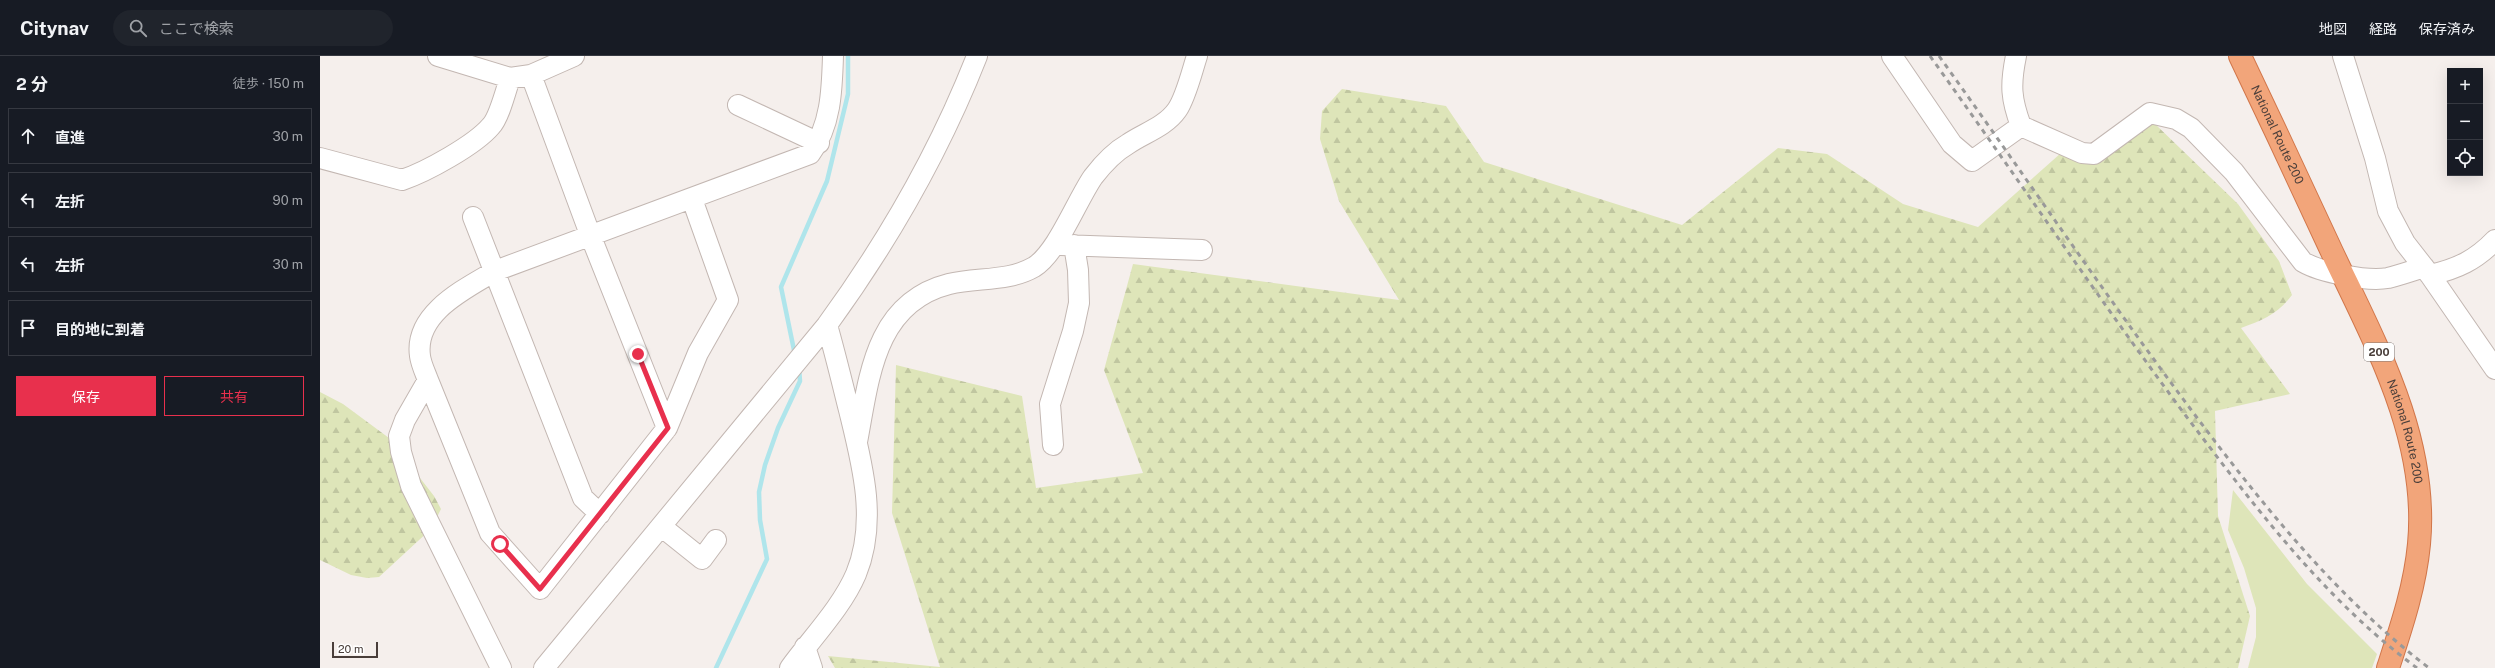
<!DOCTYPE html>
<html lang="ja">
<head>
<meta charset="utf-8">
<style>
  body { margin:0; font-family:"Public Sans","Noto Sans JP",sans-serif; background:#20242c; color:#f1f3f6 }
  .controls { position:absolute; right:12px; top:12px; display:grid; overflow:hidden; border-radius:0px; box-shadow:0 4px 16px #0002 }
  .controls button { width:36px; height:36px; display:grid; place-items:center; padding:0; border:0; border-bottom:1px solid #363941; background:#171b24; color:#f1f3f6; font:20px sans-serif }
  .scale { position:absolute; left:12px; bottom:10px; width:46px; box-sizing:border-box; padding-left:4px; border:2px solid #493e3a; border-top:0; font-size:11px; line-height:14px; white-space:nowrap; color:#493e3a; -webkit-text-stroke:3px #fff; paint-order:stroke }
  .stop { position:absolute; width:12px; height:12px; margin:-9px; border:3px solid #e8304d; border-radius:50%; background:#fff }
  .stop.end { background:#e8304d; border-color:#fff; box-shadow:0 1px 4px #0008 }
  .list { margin:0; padding:0; list-style:none }
  h2 { display:flex; justify-content:space-between; align-items:center; height:52px; margin:0; padding:0 16px; font-size:17px }
  h2 small { font-size:13px; font-weight:400; color:#9ea1a6 }
  .list li { display:grid; grid-template-columns:26px 1fr auto; gap:12px; align-items:center; box-sizing:border-box; height:56px; margin:0 8px 8px; padding:0 8px; border:1px solid #363941; border-radius:0px }
  .list b { display:block; font-size:15px; white-space:nowrap }
  .list em { font-size:13px; font-style:normal; color:#9ea1a6 }
  .actions { display:flex; gap:8px; padding:12px 16px }
  .actions a { flex:1; padding:9px 0; border:1px solid #e8304d; border-radius:0px; text-align:center; font-size:14px; color:#e8304d }
  .actions .main { background:#e8304d; color:#fff }
  .icon { flex:none; width:22px; height:22px; fill:none; stroke:currentColor; stroke-width:2; stroke-linecap:round; stroke-linejoin:round }
  .map { position:relative; flex:none; width:2175px; height:612px; overflow:hidden }
  header { display:flex; align-items:center; gap:24px; box-sizing:border-box; height:56px; padding:0 20px; background:#171b24; border-bottom:1px solid #363941 }
  header strong { font-size:19px }
  nav { display:flex; gap:22px; margin-inline-start:auto; font-size:14px }
  .search { width:280px; height:36px; background:#20242c; display:flex; align-items:center; gap:10px; box-sizing:border-box; padding:0 14px; border-radius:22px; color:#9ea1a6; font-size:15px }
  main { display:flex }
  aside { flex:1; background:#171b24 }
  .map>svg:first-child { display:block }
  .grass { fill:#dee5b9 }
  .forest { fill:url(#forest-firs) }
  .lines { fill:none; stroke-linecap:round; stroke-linejoin:round }
  .stream { stroke:#afe5eb; stroke-width:4.5 }
  .minor-casing { stroke:#c3b7b2; stroke-width:22 }
  .highway-casing { stroke:#d1764a; stroke-width:24 }
  .minor { stroke:#fff; stroke-width:20 }
  .highway { stroke:#f2a57a; stroke-width:22 }
  .rail { stroke:#999; stroke-width:3; stroke-dasharray:5 5; stroke-linecap:butt }
  .route { stroke:#e8304d; stroke-width:5 }
  .labels { text-anchor:middle; dominant-baseline:central; stroke-width:4; stroke-linejoin:round; paint-order:stroke }
  .shield { fill:#fff; stroke:#807875; stroke-width:1 }
  .shield-label { font-size:11px; font-weight:bold; fill:#493e3a }
  .street-label { font-size:12px; fill:#493e3a; stroke:#fff }
</style>
</head>
<body>
<header>
<strong>Citynav</strong>
<div class="search"><svg class="icon" aria-label="search" viewBox="0 0 24 24"><circle cx="10" cy="10" r="6"/><path d="M15 15l6 6"/></svg>ここで検索</div>
<nav><a>地図</a><a>経路</a><a>保存済み</a></nav>
</header>
<main>
<aside>
<h2>2 分<small>徒歩 · 150 m</small></h2>
<ul class="list">
<li><svg class="icon" aria-label="ahead" viewBox="0 0 24 24"><path d="M12 20V5M6 11l6-6 6 6"/></svg><div><b>直進</b></div><em>30 m</em></li>
<li><svg class="icon" aria-label="left" viewBox="0 0 24 24"><path d="M17 20v-9H6M10 6l-5 5 5 5"/></svg><div><b>左折</b></div><em>90 m</em></li>
<li><svg class="icon" aria-label="left" viewBox="0 0 24 24"><path d="M17 20v-9H6M10 6l-5 5 5 5"/></svg><div><b>左折</b></div><em>30 m</em></li>
<li><svg class="icon" aria-label="arrive" viewBox="0 0 24 24"><path d="M6 21V4h12l-3 4 3 4H6"/></svg><div><b>目的地に到着</b></div></li>
</ul>
<div class="actions"><a class="main">保存</a><a>共有</a></div>
</aside>
<div class="map">
<svg width="2175" height="612" viewBox="0 0 2175 612">
  <defs>
    <pattern id="forest-firs" width="22" height="20" patternUnits="userSpaceOnUse"><rect width="22" height="20" fill="#dee5b9"/><path d="M5 1l3.5 6h-7zM16 11l3.5 6h-7z" fill="#c0c6a0"/></pattern>
  </defs>
  <rect width="100%" height="100%" fill="#f5efec"/>
  <path class="grass" d="M 1913,434 L 1987,528 L 2057,598 L 2052,612 L 1928,612 L 1936,581 L 1936,552 L 1924,512 L 1908,474 Z"/>
  <path class="forest" d="M 1022,33 L 1126,50 L 1164,106 L 1362,169 L 1458,92 L 1507,98 L 1583,148 L 1658,171 L 1741,97 L 1777,105 L 1834,67 L 1918,148 L 1959,205 L 1972,239 C 1958,258 1943,264 1921,272 L 1970,338 L 1895,355 L 1898,460 L 1930,560 L 1918,612 L 515,612 L 508,600 L 620,611 L 572,457 L 576,309 L 702,340 L 716,432 L 823,417 L 784,314 L 813,208 L 1079,244 L 1019,145 L 1000,83 L 1002,55 Z
    M 0,336 L 23,348 L 69,382 L 114,440 L 121,453 L 111,473 L 59,521 L 47,522 L 31,519 L 0,504 Z"/>
  <g class="lines">
    <path class="stream" d="M 475,299 L 461,231 L 507,125 L 528,38 L 528,0
      M 396,612 L 447,503 L 440,464 L 439,436 L 445,409 L 458,372 L 480,325 L 479,312"/>
    <g class="minor-casing">
      <path id="minor" d="M 118,0 L 190,22 L 211,19 L 254,0
        M 1572,0 L 1632,88 L 1652,105 L 1701,70
        M 1696,0 C 1690,29 1691,43 1701,70 L 1762,97 L 1774,98 L 1830,57 L 1856,63 L 1871,72 L 1914,116 L 1983,206 C 2000,216 2047,226 2068,222 C 2080,219 2092,215 2104,211
        M 2023,0 L 2055,102 L 2068,155 L 2085,187 L 2110,219 L 2175,313
        M 418,49 L 499,87
        M 0,102 L 82,124 C 106,116 155,89 171,70 C 179,62 186,34 190,22
        M 153,161 L 263,442 L 280,458
        M 741,189 L 882,194
        M 2110,219 C 2137,213 2156,204 2175,184
        M 108,324 L 170,477 L 220,533 L 347,372 L 271,181 L 211,19
        M 347,372 L 378,297 L 408,244 L 372,143
        M 537,386 C 549,323 554,247 629,228 C 657,221 688,226 714,211 C 737,197 757,144 773,121 C 783,108 794,96 808,88 C 824,77 845,71 857,54 C 866,41 872,15 877,0
        M 733,389 L 730,348 L 753,275 L 759,247 L 758,214 L 754,189
        M 342,471 L 382,503 L 396,484
        M 485,591 L 492,612
        M 181,612 L 91,430 L 81,396 L 79,380 L 85,364 L 108,324 C 105,316 101,308 100,300 C 94,257 145,233 175,215 L 490,98 C 511,70 512,34 513,0
        M 224,612 L 507,269 C 566,188 620,94 657,0
        M 470,612 C 491,583 522,551 536,518 C 558,465 542,407 529,354 C 522,326 515,297 507,269"/>
    </g>
    <g class="highway-casing">
      <g id="highway">
        <path id="s1" d="M 1920,0 C 1951,65 1982,131 2012,196 C 2055,287 2109,383 2099,488 C 2095,531 2081,572 2068,612"/>
      </g>
    </g>
    <use href="#minor" class="minor"/>
    <use href="#highway" class="highway"/>
    <path class="rail" d="M 1610,0 C 1696,120 1778,242 1866,360 C 1935,451 2004,543 2097,612
      M 1619,0 C 1703,117 1783,236 1869,351 C 1940,446 2015,540 2109,612"/>
  </g>
  <g class="lines">
    <path class="route" d="M 180,488 L 220,533 L 348,372 L 318,298"/>
  </g>
  <g class="labels">
    <rect class="shield" x="2044" y="287" width="30" height="18" rx="3"/>
    <g class="shield-label">
      <text x="2059" y="296">200</text>
    </g>
    <g class="street-label">
      <text stroke="none"><textPath href="#s1" startOffset="87">National Route 200</textPath></text>
      <text stroke="none"><textPath href="#s1" startOffset="411">National Route 200</textPath></text>
    </g>
  </g>
</svg>
<div class="controls">
<button>+</button>
<button>−</button>
<button><svg class="icon" aria-label="locate" viewBox="0 0 24 24"><circle cx="12" cy="12" r="6"/><path d="M12 2v4M12 18v4M2 12h4M18 12h4"/></svg></button>
</div>
<div class="scale">20 m</div>
<div class="stop" style="left:180px;top:488px"></div>
<div class="stop end" style="left:318px;top:298px"></div>
</div>
</main>
</body>
</html>
